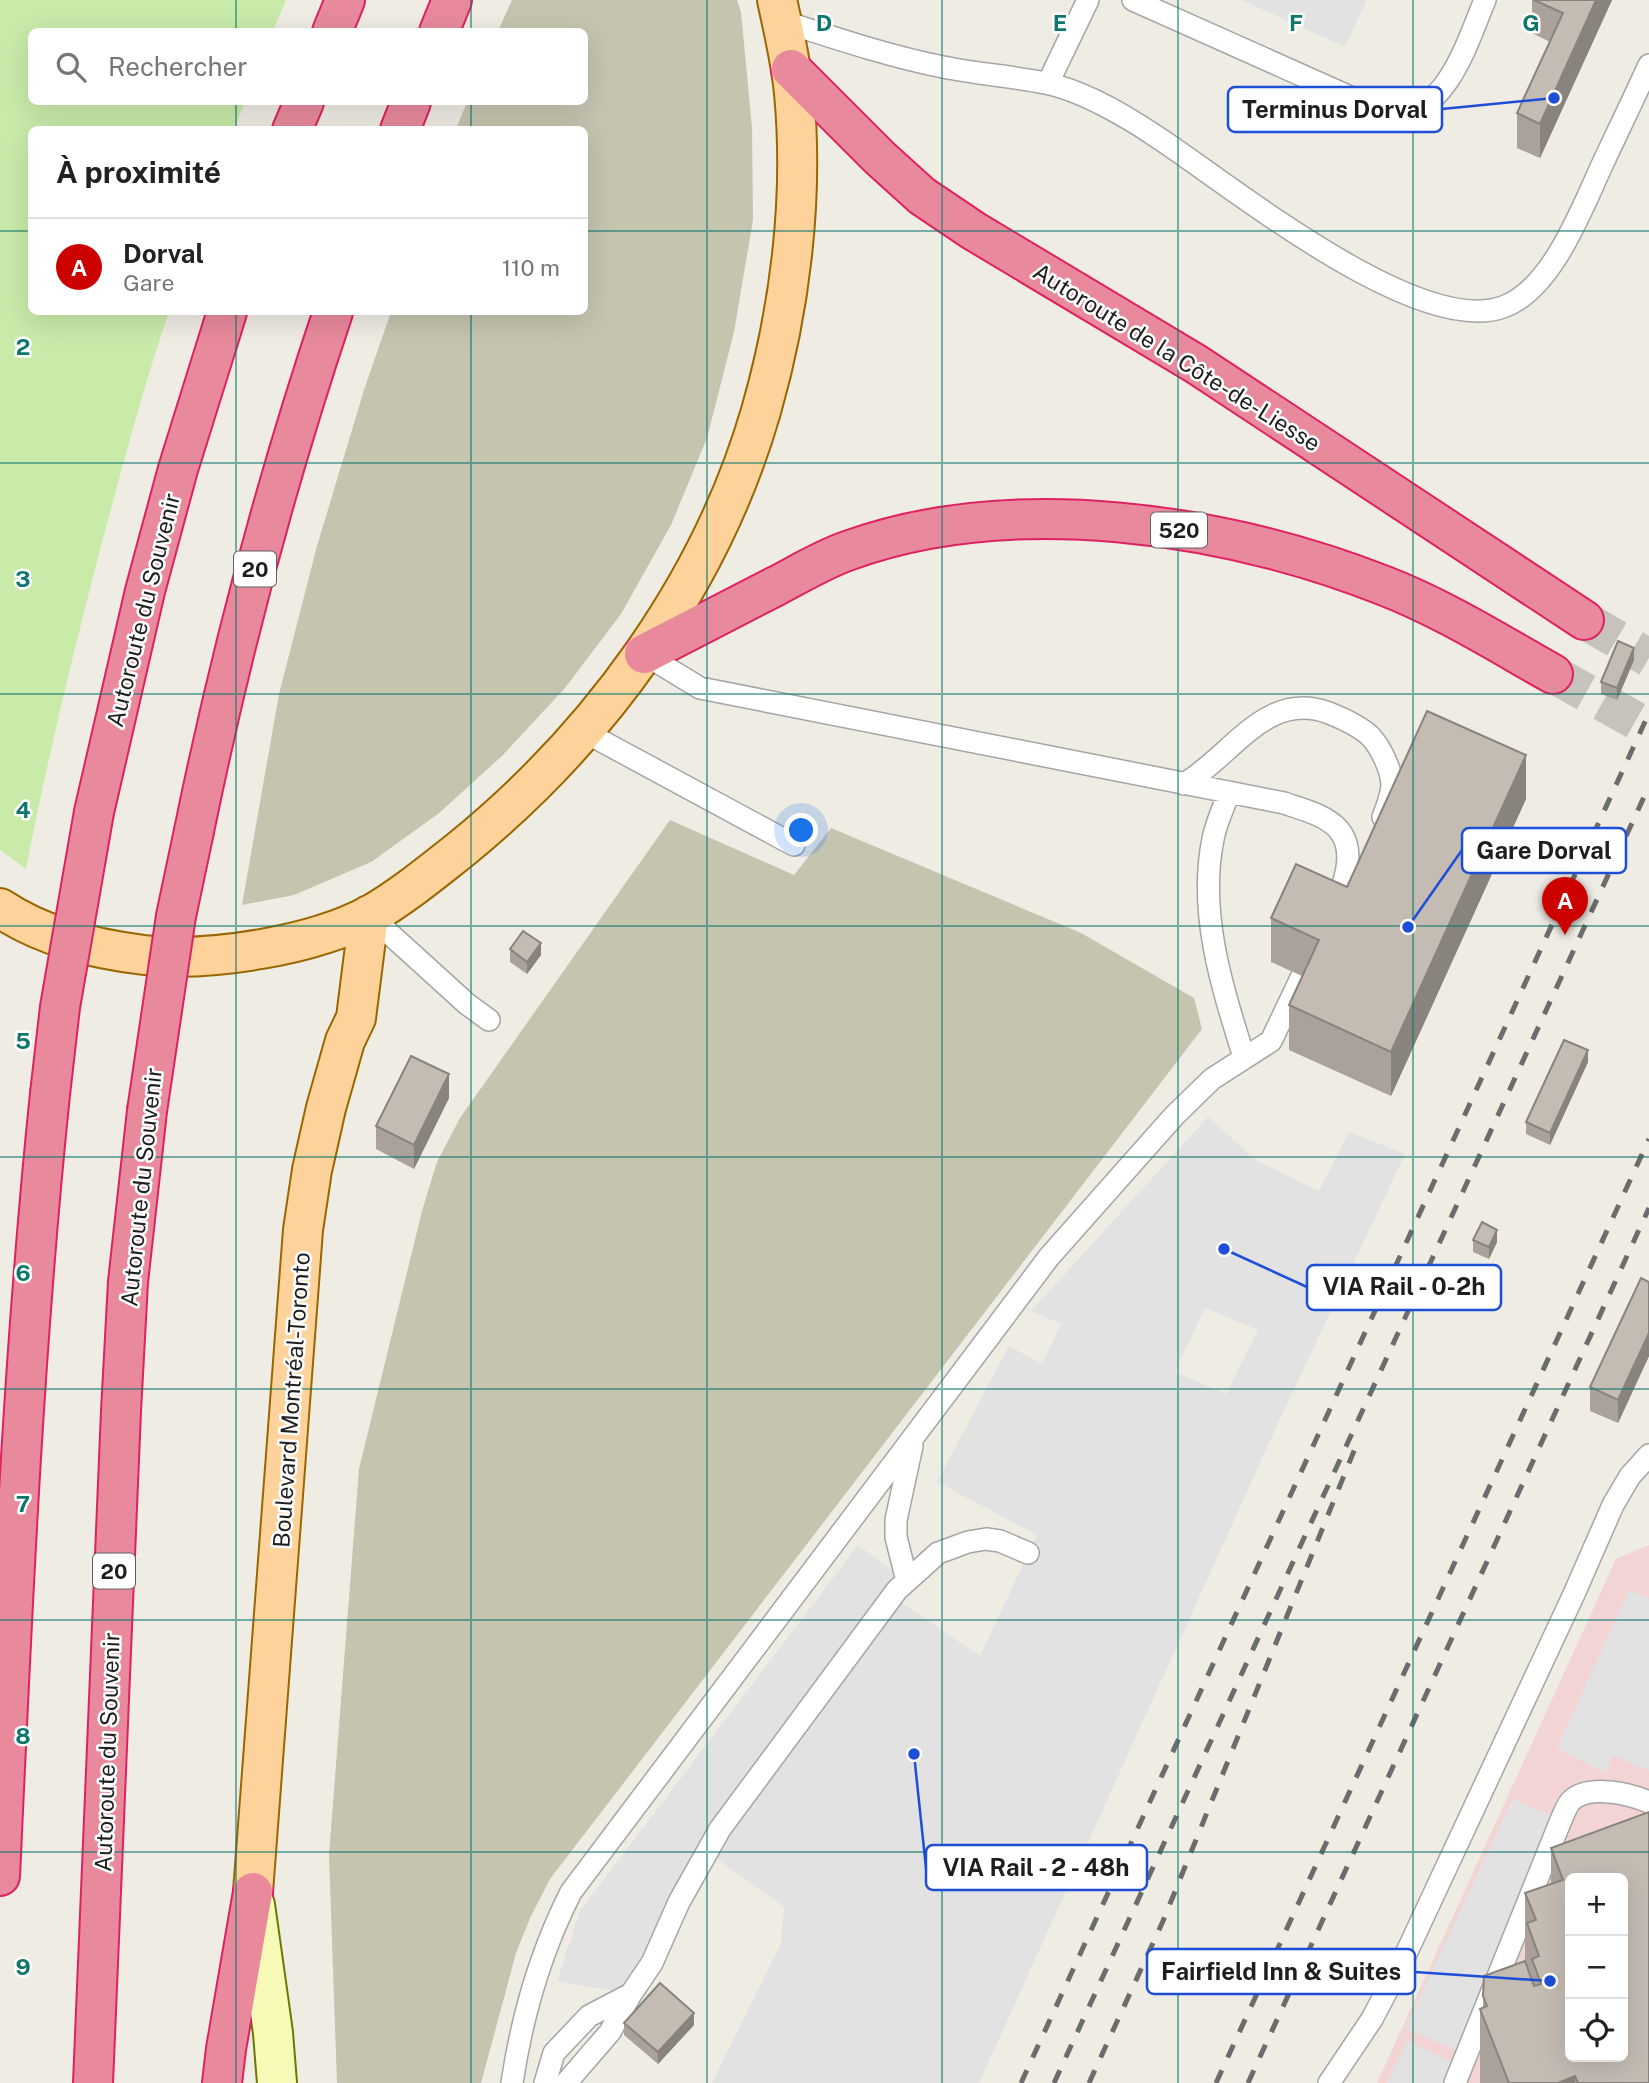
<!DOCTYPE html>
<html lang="fr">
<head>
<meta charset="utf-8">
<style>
  body { margin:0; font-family:"Public Sans",sans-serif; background:#f6f6f6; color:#222 }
  .controls { position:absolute; right:21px; bottom:21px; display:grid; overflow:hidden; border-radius:10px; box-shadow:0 7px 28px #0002 }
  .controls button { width:63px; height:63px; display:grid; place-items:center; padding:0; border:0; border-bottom:2px solid #e0e0e0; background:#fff; color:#222; font:35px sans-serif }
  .you { position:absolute; left:802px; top:831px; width:24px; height:24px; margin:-18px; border:5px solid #fff; border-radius:50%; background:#1a73e8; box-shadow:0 0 0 10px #1a73e833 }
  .badge { display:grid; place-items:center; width:46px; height:46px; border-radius:50%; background:#cd0000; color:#fff; font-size:23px; font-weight:700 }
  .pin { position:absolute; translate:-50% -58px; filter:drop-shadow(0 2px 4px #0008) }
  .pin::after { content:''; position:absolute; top:37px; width:24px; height:21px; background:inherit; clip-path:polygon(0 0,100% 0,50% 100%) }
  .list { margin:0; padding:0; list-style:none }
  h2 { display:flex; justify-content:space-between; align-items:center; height:91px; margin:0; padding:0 28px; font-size:30px }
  h2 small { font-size:23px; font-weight:400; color:#767676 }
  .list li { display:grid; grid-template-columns:46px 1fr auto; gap:21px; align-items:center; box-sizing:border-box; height:98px; padding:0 28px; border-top:2px solid #e0e0e0 }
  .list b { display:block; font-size:26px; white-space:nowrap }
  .list p { margin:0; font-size:23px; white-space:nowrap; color:#767676 }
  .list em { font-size:23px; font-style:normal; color:#767676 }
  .icon { flex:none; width:38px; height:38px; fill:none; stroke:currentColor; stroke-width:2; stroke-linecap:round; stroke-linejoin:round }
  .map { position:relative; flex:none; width:1649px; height:2083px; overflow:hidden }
  .search { position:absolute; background:#fff; box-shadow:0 7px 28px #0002; left:28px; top:28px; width:560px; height:77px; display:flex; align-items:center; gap:18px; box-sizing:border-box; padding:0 24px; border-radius:10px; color:#767676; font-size:26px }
  .panel { position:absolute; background:#fff; box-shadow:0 7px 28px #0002; left:28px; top:126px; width:560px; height:189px; border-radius:10px }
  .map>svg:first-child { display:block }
  .commercial { fill:#f1d4d3; fill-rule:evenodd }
  .construction { fill:#c4c4af }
  .grass { fill:#c9eaa9 }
  .parking { fill:#e2e2e2; fill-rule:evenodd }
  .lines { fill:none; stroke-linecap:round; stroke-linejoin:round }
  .highway-tunnel { stroke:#c5c3bc; stroke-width:38; stroke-dasharray:38 19; stroke-linecap:butt }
  .lane-casing { stroke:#a5a5a5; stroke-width:24 }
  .secondary-casing { stroke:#6b7803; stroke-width:42 }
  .primary-casing { stroke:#960; stroke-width:42 }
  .highway-casing { stroke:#de2162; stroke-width:42 }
  .lane { stroke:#fff; stroke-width:21 }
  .secondary { stroke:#f7fab7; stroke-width:38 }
  .primary { stroke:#fdd39b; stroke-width:38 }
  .highway { stroke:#e88a9c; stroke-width:38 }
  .rail { stroke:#6c6c6c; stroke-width:5; stroke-dasharray:14 14; stroke-linecap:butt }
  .highway-bridge-casing { stroke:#de2162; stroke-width:42; stroke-linecap:butt }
  .highway-bridge { stroke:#e88a9c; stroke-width:38 }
  .wall { fill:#a9a19a }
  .shaded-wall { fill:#89837d }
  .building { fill:#c4bbb3; stroke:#89837d; stroke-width:2; fill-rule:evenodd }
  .grid { fill:none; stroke:#0f766e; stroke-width:2; stroke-opacity:0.55 }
  .labels { text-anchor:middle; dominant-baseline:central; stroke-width:5; stroke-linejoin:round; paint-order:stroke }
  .shield { fill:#fff; stroke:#626262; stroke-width:2 }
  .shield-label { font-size:21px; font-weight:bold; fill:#1e1e1e }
  .street-label { font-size:23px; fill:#1e1e1e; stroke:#fff }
  .grid-label { font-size:23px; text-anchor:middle; font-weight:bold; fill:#0f766e; stroke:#fff; stroke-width:5; stroke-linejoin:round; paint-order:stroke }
  .leader { fill:none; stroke:#1d4ed8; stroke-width:2.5 }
  .callout-dot { fill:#1d4ed8; stroke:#fff; stroke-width:2.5 }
  .callout { fill:#fff; stroke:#1d4ed8; stroke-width:2.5 }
  .callout-label { font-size:24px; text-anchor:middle; font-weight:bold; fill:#1e1e1e }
</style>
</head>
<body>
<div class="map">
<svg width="1649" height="2083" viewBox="0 0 1649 2083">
  <rect width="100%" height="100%" fill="#efece4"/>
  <path class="commercial" d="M 1649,1545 L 1649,2083 L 1377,2083 L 1616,1559 ZM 1570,1878 L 1623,1878 L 1623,2057 L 1570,2057 Z"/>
  <path class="construction" d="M 512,0 L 737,0 L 741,12 L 752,128 L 753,220 L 734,332 L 707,438 L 671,525 L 621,614 L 565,688 L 503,755 L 438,814 L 371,862 L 294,895 L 242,905 L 279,694 L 317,546 L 364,390 L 391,312 L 584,312 L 584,130 L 456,129 L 467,102 L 584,102 L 584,32 L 498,31 Z
    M 670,820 L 794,875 L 831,828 L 1081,933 L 1194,998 L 1202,1029 L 550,1879 L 531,1916 L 516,1953 L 481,2083 L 337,2083 L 329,1855 L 359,1469 L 422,1211 L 437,1162 L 460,1118 Z"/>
  <path class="grass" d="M 0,0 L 286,0 L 273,31 L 32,32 L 32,102 L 245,102 L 234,129 L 32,130 L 32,312 L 169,312 C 143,387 123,465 102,542 C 74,650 47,759 26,869 L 0,850 Z"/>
  <path class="parking" d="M 1242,0 L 1367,0 L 1345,47 Z
    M 1208,1117 L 1257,1161 L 1319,1191 L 1349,1132 L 1405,1154 L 1279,1421 L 979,2083 L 712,2083 L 781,1943 L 784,1907 L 707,1852 L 631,1994 L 557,1981 L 580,1911 L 858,1545 L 907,1581 L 893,1597 L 980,1656 L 1037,1535 L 937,1482 L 1009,1346 L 1042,1364 L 1061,1324 L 1031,1311 ZM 1205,1308 L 1258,1330 L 1226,1394 L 1175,1372 Z
    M 1629,1590 L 1649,1599 L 1649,1771 L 1614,1755 L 1605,1773 L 1557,1748 Z
    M 1513,1799 L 1561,1820 L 1465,2054 L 1405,2028 Z
    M 1407,2041 L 1461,2066 L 1455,2083 L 1387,2083 Z"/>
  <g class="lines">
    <path class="highway-tunnel" d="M 1584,620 L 1649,658
      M 1553,674 L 1649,728"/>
    <g class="lane-casing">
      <path id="lane" d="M 1133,0 L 1359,101 C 1370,105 1383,112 1395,112 C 1447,116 1469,37 1485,0
        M 782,21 C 835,38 888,56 943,67 C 977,74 1011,76 1045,83 C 1081,90 1126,116 1157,137 C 1229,184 1417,338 1503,307 C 1552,290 1582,208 1603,163 C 1618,131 1634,98 1649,65
        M 1048,83 L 1088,0
        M 644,654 L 700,688 L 1284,803 C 1301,809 1326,815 1338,829 C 1358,851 1343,887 1333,911
        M 583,731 L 794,845
        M 1184,784 C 1231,757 1266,689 1329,713 C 1344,719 1360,726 1371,737 C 1381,748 1392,771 1392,786 C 1391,796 1387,807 1383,817
        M 1229,792 C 1224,807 1216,823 1213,839 C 1198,913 1222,987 1244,1057
        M 369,915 L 467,1004 L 489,1020
        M 907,1581 L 896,1537 L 896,1520 L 912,1446
        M 512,2083 C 522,2016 540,1953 571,1892 L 1049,1257 L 1174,1116 L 1212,1079 L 1271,1041 L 1302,976
        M 545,2083 L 554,2053 L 589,2016 L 631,1994
        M 566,2083 L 610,2032 L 631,1994 L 652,1963 L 679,1902 L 720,1829 L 897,1590 L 938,1553 L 968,1542 L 986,1539 L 1000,1541 L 1028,1553
        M 1329,2083 L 1372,2019 L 1404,1958 L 1574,1594 L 1613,1505 L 1630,1476 L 1649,1455
        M 1455,2083 L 1561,1820 C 1564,1814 1567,1804 1572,1800 C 1590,1784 1630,1794 1649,1802"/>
    </g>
    <g class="secondary-casing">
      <path id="secondary" d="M 255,1905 L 273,2033 L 277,2083"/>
    </g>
    <g class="primary-casing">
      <path id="primary" d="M 0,908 C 43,937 94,949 144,955 C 210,962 313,946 372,914 C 403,896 432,872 460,850 C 599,737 711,584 761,411 C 790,310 804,199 794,93 C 791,62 784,31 777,0
        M 253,1892 L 303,1230 L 312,1170 L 326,1108 L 345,1041 L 356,1018 L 369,915"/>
    </g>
    <g class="highway-casing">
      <path id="highway" d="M 332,32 L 345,0
        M 439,32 L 452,0
        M 791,69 L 880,158 L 922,196 L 974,231 L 1196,364 L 1584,620
        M 292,130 L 304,102
        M 400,130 L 411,102
        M 644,654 C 688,631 732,609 776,586 C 799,574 822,560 847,551 C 1012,491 1225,523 1385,586 C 1444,609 1498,643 1553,674
        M 94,812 L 145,591 L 178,469 L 227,312
        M 194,831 C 230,655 276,482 333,312
        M 0,1876 C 12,1615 23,1354 50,1094
        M 93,2083 L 121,1411 L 128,1282 L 147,1111
        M 222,2083 L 226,2049 L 253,1892"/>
    </g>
    <use href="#lane" class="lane"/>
    <use href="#secondary" class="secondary"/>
    <use href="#primary" class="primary"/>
    <use href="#highway" class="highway"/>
    <path class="rail" d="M 1021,2083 L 1649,713
      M 1054,2083 L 1649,786
      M 1089,2083 L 1163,1921 L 1356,1446
      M 1216,2083 L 1649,1139
      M 1248,2083 L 1649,1208"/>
    <g class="highway-bridge-casing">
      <path id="highway-bridge" d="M 50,1094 L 60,1007 L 94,812
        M 147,1111 L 176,916 L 194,831"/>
    </g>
    <use href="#highway-bridge" class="highway-bridge"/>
  </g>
  <path class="wall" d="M 1532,0 L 1612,0 L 1540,158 L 1517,148 L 1517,113 L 1550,42 L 1532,33 Z
    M 1634,660 L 1617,700 L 1601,694 L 1601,682 Z
    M 1526,799 L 1391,1096 L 1289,1050 L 1289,1005 L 1302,976 L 1271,962 L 1271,918 L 1347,887 Z
    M 510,949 L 541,955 L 527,974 L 510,962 Z
    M 1588,1062 L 1550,1145 L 1526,1134 L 1526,1122 Z
    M 449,1098 L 414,1169 L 376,1149 L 376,1126 Z
    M 1473,1240 L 1497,1242 L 1489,1259 L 1473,1252 Z
    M 1649,1282 L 1649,1356 L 1618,1423 L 1590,1411 L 1590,1387 Z
    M 1551,1848 L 1649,2083 L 1480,2083 L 1480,2009 L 1483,2007 L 1484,1976 L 1525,1961 L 1525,1893 L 1551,1884 Z
    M 624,2023 L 694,2025 L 658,2064 L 624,2035 Z"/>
  <path class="shaded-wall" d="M 1596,0 L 1612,0 L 1540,158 L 1540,124 Z
    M 1634,648 L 1634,660 L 1617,700 L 1617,688 Z
    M 1526,755 L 1526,799 L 1391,1096 L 1391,1052 Z
    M 541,943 L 541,955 L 527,974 L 527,962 Z
    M 1588,1050 L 1588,1062 L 1550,1145 L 1550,1133 Z
    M 449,1074 L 449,1098 L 414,1169 L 414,1145 Z
    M 1497,1230 L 1497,1242 L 1489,1259 L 1489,1247 Z
    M 1649,1333 L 1649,1356 L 1618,1423 L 1618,1400 Z
    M 694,2013 L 694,2025 L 658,2064 L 658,2052 Z
    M 1575,2076 L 1575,2083 L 1558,2083 Z"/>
  <path class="building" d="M 1534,0 L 1596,0 L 1540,124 L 1517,113 L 1563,13 Z
    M 1618,641 L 1634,648 L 1617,688 L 1601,682 Z
    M 1427,711 L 1526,755 L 1391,1052 L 1289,1005 L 1319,940 L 1271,918 L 1296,864 L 1347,887 Z
    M 523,931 L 541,943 L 527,962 L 510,949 Z
    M 1564,1040 L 1588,1050 L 1550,1133 L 1526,1122 Z
    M 411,1056 L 449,1074 L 414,1145 L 376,1126 Z
    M 1482,1222 L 1497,1230 L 1489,1247 L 1473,1240 Z
    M 1641,1278 L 1649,1282 L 1649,1333 L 1618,1400 L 1590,1387 Z
    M 1649,1812 L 1649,2083 L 1578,2083 L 1575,2076 L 1558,2083 L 1509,2083 L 1480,2009 L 1487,2006 L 1483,1996 L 1484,1976 L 1525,1961 L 1534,1986 L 1541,1984 L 1532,1959 L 1539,1956 L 1527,1923 L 1536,1920 L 1525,1893 L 1563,1880 L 1551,1848 ZM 1570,1878 L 1623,1878 L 1623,2057 L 1570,2057 Z
    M 660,1983 L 694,2013 L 658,2052 L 624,2023 Z"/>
  <path class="grid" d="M 236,0 L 236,32M 471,0 L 471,32M 707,0 L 707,2083M 942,0 L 942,2083M 1178,0 L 1178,2083M 1413,0 L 1413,2083M 236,102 L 236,130M 471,102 L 471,130M 0,231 L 32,231M 584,231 L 1649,231M 236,312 L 236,2083M 471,312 L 471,2083M 0,463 L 1649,463M 0,694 L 1649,694M 0,926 L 1649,926M 0,1157 L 1649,1157M 0,1389 L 1649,1389M 0,1620 L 1649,1620M 0,1852 L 1649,1852"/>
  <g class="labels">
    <g class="shield">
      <rect x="1151" y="512.5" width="56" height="35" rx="5"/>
      <rect x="234" y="551.5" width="42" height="35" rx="5"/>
      <rect x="93" y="1553.5" width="42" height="35" rx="5"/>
    </g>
    <g class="shield-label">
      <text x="1179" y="530">520</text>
      <text x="255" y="569">20</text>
      <text x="114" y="1571">20</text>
    </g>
    <g class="street-label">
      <text transform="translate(1177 357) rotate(32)">Autoroute de la Côte-de-Liesse</text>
      <text transform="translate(143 610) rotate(-76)">Autoroute du Souvenir</text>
      <text transform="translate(141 1187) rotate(-84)">Autoroute du Souvenir</text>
      <text transform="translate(291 1400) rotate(-86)">Boulevard Montréal-Toronto</text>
      <text transform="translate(107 1752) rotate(-88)">Autoroute du Souvenir</text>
    </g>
  </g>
  <g class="grid-label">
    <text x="824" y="31">D</text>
    <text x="1060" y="31">E</text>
    <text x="1296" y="31">F</text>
    <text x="1531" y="31">G</text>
    <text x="23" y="355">2</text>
    <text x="23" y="587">3</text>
    <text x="23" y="818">4</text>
    <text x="23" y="1049">5</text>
    <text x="23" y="1281">6</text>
    <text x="23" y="1512">7</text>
    <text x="23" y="1744">8</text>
    <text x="23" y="1975">9</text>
  </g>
  <path class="leader" d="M1554 98L1442 109M1408 927L1462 850M1224 1249L1307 1287M914 1754L926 1868M1550 1981L1415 1972"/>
  <g class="callout-dot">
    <circle cx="1554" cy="98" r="7"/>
    <circle cx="1408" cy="927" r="7"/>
    <circle cx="1224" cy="1249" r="7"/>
    <circle cx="914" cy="1754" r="7"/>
    <circle cx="1550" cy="1981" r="7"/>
  </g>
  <g class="callout">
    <rect x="1228" y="87" width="214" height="45" rx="7"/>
    <rect x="1462" y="828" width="164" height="45" rx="7"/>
    <rect x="1307" y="1265" width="194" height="45" rx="7"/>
    <rect x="926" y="1845" width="221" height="45" rx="7"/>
    <rect x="1147" y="1949" width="268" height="45" rx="7"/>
  </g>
  <g class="callout-label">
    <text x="1335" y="118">Terminus Dorval</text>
    <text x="1544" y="859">Gare Dorval</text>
    <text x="1404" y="1295">VIA Rail - 0-2h</text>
    <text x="1036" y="1876">VIA Rail - 2 - 48h</text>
    <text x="1281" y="1980">Fairfield Inn &amp; Suites</text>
  </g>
</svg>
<div class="controls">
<button>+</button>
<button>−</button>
<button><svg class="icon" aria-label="locate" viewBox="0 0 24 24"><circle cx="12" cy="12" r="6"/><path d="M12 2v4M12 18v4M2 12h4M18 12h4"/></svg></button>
</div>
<div class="you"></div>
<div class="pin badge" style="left:1565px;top:935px">A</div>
<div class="search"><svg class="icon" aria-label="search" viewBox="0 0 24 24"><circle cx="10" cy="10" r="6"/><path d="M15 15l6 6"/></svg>Rechercher</div>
<section class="panel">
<h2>À proximité<small></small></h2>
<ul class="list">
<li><span class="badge">A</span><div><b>Dorval</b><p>Gare</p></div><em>110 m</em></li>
</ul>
</section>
</div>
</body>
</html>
